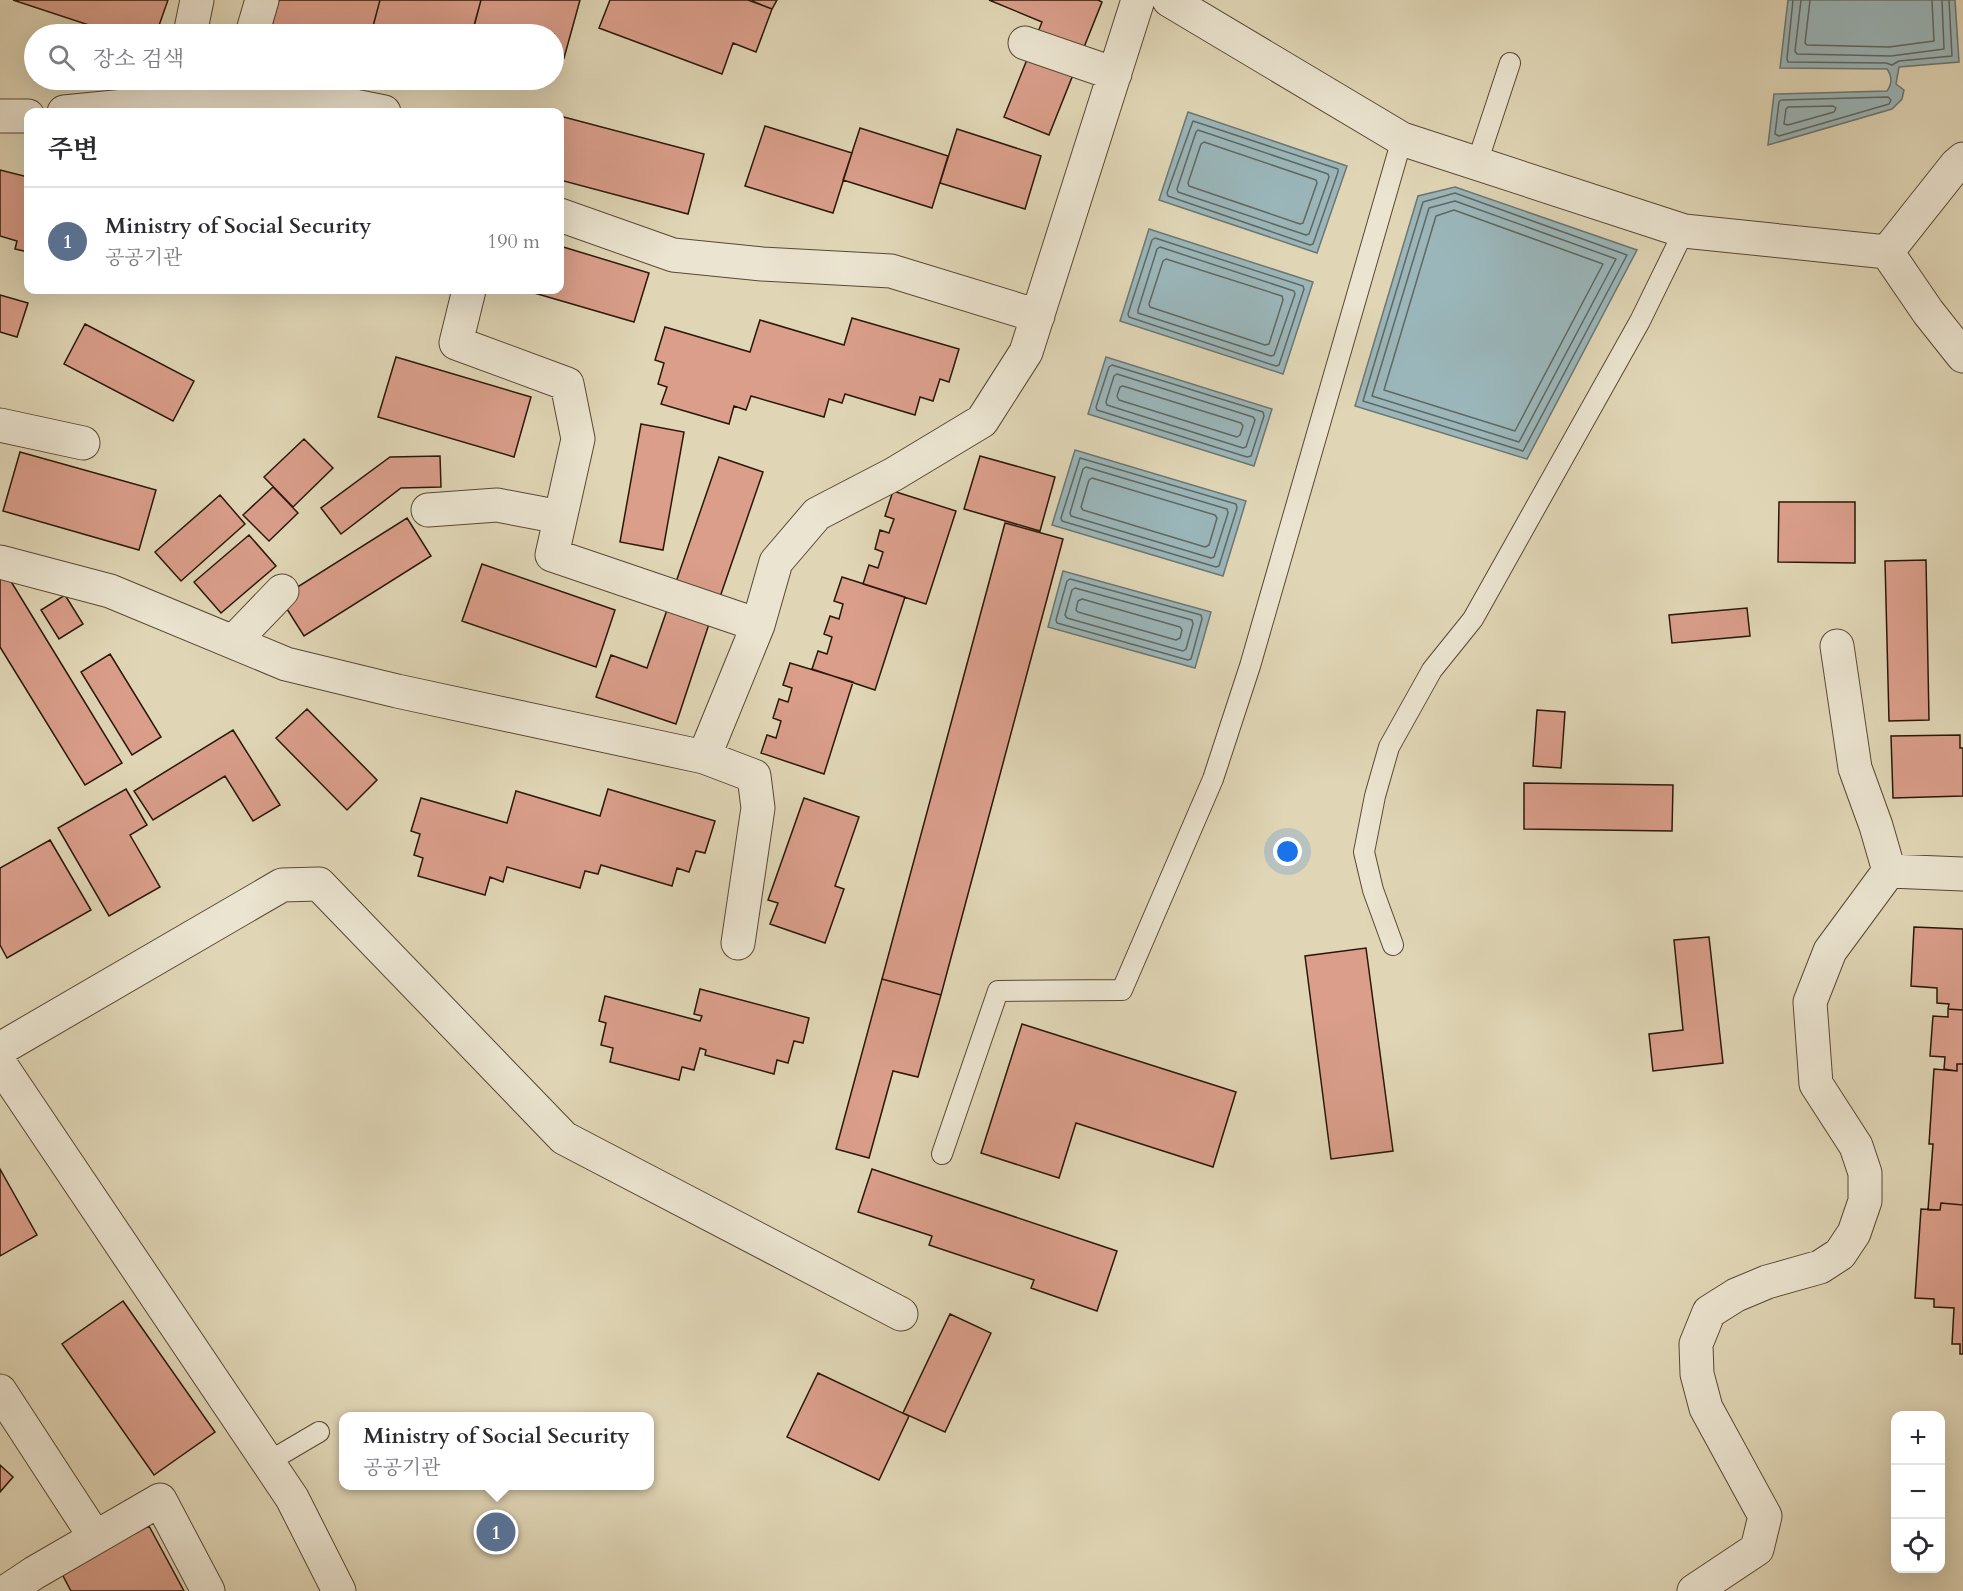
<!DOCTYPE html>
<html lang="ko">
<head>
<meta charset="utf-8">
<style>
  body { margin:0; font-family:Cardo,"Noto Serif KR",serif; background:#f2f2f3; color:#2b2b33 }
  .controls { position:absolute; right:18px; bottom:18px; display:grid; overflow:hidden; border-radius:12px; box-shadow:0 6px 24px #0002 }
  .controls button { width:54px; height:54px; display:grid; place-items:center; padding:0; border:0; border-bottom:2px solid #e1e1e2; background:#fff; color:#2b2b33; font:30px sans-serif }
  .you { position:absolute; left:1288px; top:852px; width:21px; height:21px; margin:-15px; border:4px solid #fff; border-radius:50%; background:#1a73e8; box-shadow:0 0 0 9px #1a73e833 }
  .badge { display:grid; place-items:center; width:39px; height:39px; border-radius:50%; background:#8f2418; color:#fff; font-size:20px; font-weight:700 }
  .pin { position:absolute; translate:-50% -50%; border:3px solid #fff; box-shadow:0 2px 6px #0006 }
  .popup { position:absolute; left:339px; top:1412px; width:315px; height:78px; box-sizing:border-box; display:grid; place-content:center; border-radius:12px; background:#fff; filter:drop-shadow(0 2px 4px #0005); font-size:20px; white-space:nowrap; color:#7c7c81 }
  .popup b { font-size:22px; color:#2b2b33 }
  .popup::after { content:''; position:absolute; left:50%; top:100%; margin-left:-12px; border:12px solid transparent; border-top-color:#fff }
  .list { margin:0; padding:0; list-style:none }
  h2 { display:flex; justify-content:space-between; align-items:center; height:78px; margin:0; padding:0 24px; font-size:26px }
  h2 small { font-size:20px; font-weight:400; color:#7c7c81 }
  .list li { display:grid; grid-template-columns:39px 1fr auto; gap:18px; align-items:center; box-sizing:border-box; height:108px; padding:0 24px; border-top:2px solid #e1e1e2 }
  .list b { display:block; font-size:22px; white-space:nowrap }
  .list p { margin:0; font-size:20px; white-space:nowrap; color:#7c7c81 }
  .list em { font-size:20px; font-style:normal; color:#7c7c81 }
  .icon { flex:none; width:33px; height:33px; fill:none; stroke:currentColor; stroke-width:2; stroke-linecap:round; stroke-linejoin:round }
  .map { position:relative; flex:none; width:1963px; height:1591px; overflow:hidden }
  .search { position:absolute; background:#fff; box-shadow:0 6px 24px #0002; left:24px; top:24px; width:540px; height:66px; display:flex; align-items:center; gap:15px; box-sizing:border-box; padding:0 21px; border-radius:33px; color:#7c7c81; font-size:22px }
  .panel { position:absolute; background:#fff; box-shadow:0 6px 24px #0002; left:24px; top:108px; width:540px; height:186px; border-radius:12px }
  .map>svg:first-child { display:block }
  .water { fill:#9ab6ba; stroke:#6d7772; stroke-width:1.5 }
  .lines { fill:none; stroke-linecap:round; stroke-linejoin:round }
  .shore { stroke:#626760; stroke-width:1.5 }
  .building { fill:#da9e8b; stroke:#2a1807; stroke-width:1.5 }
  .lane-casing { stroke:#584833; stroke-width:22 }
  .street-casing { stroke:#584833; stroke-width:35 }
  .lane { stroke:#ebe4d0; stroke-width:20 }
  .street { stroke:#ebe4d0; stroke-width:33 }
</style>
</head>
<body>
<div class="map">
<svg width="1963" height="1591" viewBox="0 0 1963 1591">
  <rect width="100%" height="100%" fill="#e0d6b6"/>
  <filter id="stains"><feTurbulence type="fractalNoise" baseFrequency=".00333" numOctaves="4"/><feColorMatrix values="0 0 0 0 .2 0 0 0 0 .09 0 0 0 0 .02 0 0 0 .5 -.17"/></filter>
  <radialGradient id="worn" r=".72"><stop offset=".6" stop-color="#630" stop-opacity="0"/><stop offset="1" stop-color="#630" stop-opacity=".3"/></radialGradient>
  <path class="water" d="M 1788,0 L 1955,0 L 1959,62 L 1899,67 L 1896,84 L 1904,90 L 1902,99 L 1892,109 L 1768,145 L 1774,94 L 1887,91 C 1892,84 1892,76 1887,69 L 1780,68 Z
    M 1188,112 L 1347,166 L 1317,253 L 1159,200 Z
    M 1455,187 L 1637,250 L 1527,459 L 1355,406 L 1418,196 Z
    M 1149,229 L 1313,282 L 1283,374 L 1120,321 Z
    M 1106,357 L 1272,409 L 1254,466 L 1088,414 Z
    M 1075,450 L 1246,501 L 1223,576 L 1052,525 Z
    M 1063,571 L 1211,612 L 1195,668 L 1048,627 Z"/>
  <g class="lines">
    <path class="shore" d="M 1793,0 L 1787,59 L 1788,62 L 1886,63 L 1892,65 L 1899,61 L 1952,56 L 1949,0
      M 1801,0 L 1795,51 L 1797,54 L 1891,56 L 1944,49 L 1942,0
      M 1810,0 L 1805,43 L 1807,45 L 1889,47 L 1934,41 L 1932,0
      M 1888,97 L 1891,100 L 1889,104 L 1779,136 L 1775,134 L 1779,102 L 1781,100 Z
      M 1833,106 L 1836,108 L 1834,112 L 1788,125 L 1784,124 L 1786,109 L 1788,107 Z
      M 1193,121 L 1338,169 L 1338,172 L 1313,244 L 1310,245 L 1168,196 L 1167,193 Z
      M 1198,130 L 1328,174 L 1329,177 L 1309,234 L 1306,235 L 1178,192 L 1177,189 L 1196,132 Z
      M 1204,142 L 1316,180 L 1317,183 L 1303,223 L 1300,224 L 1189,186 L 1188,183 L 1201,144 Z
      M 1455,193 L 1627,255 L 1523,451 L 1363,401 L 1423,202 Z
      M 1455,201 L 1616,259 L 1519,442 L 1372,396 L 1429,208 Z
      M 1454,210 L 1603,264 L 1515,431 L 1384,390 L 1436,216 Z
      M 1155,238 L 1303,286 L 1304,289 L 1279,365 L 1276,366 L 1129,317 L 1128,314 L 1152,240 Z
      M 1160,247 L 1294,291 L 1295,294 L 1274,355 L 1271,356 L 1138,313 L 1138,310 L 1157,249 Z
      M 1166,259 L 1282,296 L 1283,300 L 1269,344 L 1265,345 L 1150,307 L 1149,304 L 1163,261 Z
      M 1112,365 L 1263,412 L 1264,416 L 1251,456 L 1247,457 L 1097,410 L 1096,407 L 1109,367 Z
      M 1117,374 L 1253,417 L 1255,420 L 1246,447 L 1243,448 L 1107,405 L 1106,402 L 1114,376 Z
      M 1123,386 L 1241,423 L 1243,426 L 1240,435 L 1237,437 L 1119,400 L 1117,396 L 1120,387 Z
      M 1080,458 L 1236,504 L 1237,508 L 1219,566 L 1216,567 L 1062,521 L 1061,518 Z
      M 1086,467 L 1227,509 L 1228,513 L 1214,557 L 1211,558 L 1071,516 L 1070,513 L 1083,469 Z
      M 1092,478 L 1215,515 L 1217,518 L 1209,545 L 1205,547 L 1083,510 L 1081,507 L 1089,480 Z
      M 1070,579 L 1201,615 L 1202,619 L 1191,659 L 1188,660 L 1057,623 L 1056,620 L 1067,581 Z
      M 1075,588 L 1192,620 L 1193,624 L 1186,649 L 1183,651 L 1067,618 L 1065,615 L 1072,590 Z
      M 1082,599 L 1180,627 L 1182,630 L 1180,638 L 1176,640 L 1078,612 L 1076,610 L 1078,601 Z"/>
  </g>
  <path class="building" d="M 13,0 L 168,0 L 156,34 L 116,34 Z
    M 279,0 L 380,0 L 371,34 L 306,34 L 272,25 Z
    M 380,0 L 481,0 L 472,34 L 391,34 L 372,30 Z
    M 481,0 L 580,0 L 564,58 L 554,55 L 554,34 L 479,34 L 472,33 Z
    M 610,0 L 748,0 L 772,9 L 756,52 L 733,43 L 722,74 L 599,28 Z
    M 752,0 L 777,0 L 772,9 L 752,1 Z
    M 989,0 L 1098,0 L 1102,2 L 1049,135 L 1004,117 L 1042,22 Z
    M 560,116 L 704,154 L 688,214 L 560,180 Z
    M 765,126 L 852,153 L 833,213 L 745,186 Z
    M 860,128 L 948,156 L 932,208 L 843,180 Z
    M 957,129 L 1041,156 L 1025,209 L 940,183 Z
    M 0,170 L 28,177 L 28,252 L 15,249 L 17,241 L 0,236 Z
    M 560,246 L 649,273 L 634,322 L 524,290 L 560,290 Z
    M 0,295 L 28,303 L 17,337 L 0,332 Z
    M 852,318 L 959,349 L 949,382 L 940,379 L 933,401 L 920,397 L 915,415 L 845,394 L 842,403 L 829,399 L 824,417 L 751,396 L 746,410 L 734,406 L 729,424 L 661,404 L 667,387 L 658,384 L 664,363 L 655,360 L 665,327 L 750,352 L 760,320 L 844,345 Z
    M 85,324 L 194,381 L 173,421 L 64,364 Z
    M 396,357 L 531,397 L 514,457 L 378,417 Z
    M 641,424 L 684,432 L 663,550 L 620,542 Z
    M 304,439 L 333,468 L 293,507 L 264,477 Z
    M 20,452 L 156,490 L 139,550 L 3,511 Z
    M 440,456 L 441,487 L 401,488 L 341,534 L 321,508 L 390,457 Z
    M 980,456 L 1055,477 L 1040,531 L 964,509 Z
    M 719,457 L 763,472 L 720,597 L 676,582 Z
    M 273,487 L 298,513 L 269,541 L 243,515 Z
    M 893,491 L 956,511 L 926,604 L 863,584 L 869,565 L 878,568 L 883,552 L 875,549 L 880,530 L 889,533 L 894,519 L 885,516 Z
    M 220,495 L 245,524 L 181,581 L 155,552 Z
    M 1779,502 L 1855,502 L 1855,563 L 1778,562 Z
    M 407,518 L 431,556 L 304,636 L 280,598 Z
    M 1005,523 L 1063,539 L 941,995 L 882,979 Z
    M 249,535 L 276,566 L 221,613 L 194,582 Z
    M 1926,560 L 1929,720 L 1889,721 L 1885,561 Z
    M 482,564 L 615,610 L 596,667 L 462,621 Z
    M 0,569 L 4,570 L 122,763 L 85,785 L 0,647 Z
    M 842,577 L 905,597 L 875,690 L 812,669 L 818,651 L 827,654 L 832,637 L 824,634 L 830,616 L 839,619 L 843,604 L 834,601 Z
    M 65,595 L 83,624 L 59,639 L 41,610 Z
    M 668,607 L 710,621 L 676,724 L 596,697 L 611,655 L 647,668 Z
    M 1747,608 L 1750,636 L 1672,643 L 1669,615 Z
    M 110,654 L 161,737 L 132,755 L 81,672 Z
    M 790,663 L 853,682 L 824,774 L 761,753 L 767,735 L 776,738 L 781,721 L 773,718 L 779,699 L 788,702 L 792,688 L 783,685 Z
    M 307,709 L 377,780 L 347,810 L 276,738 Z
    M 1537,710 L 1565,712 L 1561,768 L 1533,766 Z
    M 233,730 L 280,805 L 253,821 L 225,776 L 153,820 L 134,791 Z
    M 1960,735 L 1960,748 L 1963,748 L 1963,796 L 1893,798 L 1891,736 Z
    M 1524,783 L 1673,785 L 1672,831 L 1524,829 Z
    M 126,789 L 147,825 L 130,835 L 160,887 L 109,916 L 58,828 Z
    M 608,789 L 715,821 L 705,853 L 696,851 L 689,872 L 677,868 L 672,886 L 601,865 L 598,874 L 585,871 L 580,888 L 507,867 L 503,882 L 490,877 L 485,895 L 418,876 L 423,858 L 414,855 L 420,834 L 411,831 L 421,798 L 507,823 L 516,791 L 600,816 Z
    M 804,798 L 859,817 L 835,886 L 844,889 L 825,943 L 770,924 L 778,903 L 768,900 Z
    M 50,840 L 91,910 L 7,958 L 0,945 L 0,868 Z
    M 1914,927 L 1963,929 L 1963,1010 L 1948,1009 L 1949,1004 L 1937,1003 L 1937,988 L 1911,986 Z
    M 1709,937 L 1723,1063 L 1653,1071 L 1649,1034 L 1683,1030 L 1674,940 Z
    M 1366,948 L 1393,1151 L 1331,1159 L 1305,956 Z
    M 882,979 L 941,995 L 918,1077 L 893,1071 L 869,1158 L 836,1149 Z
    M 700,989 L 809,1018 L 803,1043 L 794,1041 L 788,1063 L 777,1060 L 774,1074 L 705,1055 L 706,1050 L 700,1048 L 694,1070 L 682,1067 L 679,1080 L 610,1062 L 613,1048 L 601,1045 L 606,1023 L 599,1021 L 605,996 L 700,1021 L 702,1016 L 694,1014 Z
    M 1948,1009 L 1963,1010 L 1963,1064 L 1957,1064 L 1957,1071 L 1944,1069 L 1945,1057 L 1930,1056 L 1933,1016 L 1948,1017 Z
    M 1022,1024 L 1236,1092 L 1213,1167 L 1076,1123 L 1059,1178 L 981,1153 Z
    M 1957,1064 L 1963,1064 L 1963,1205 L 1941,1203 L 1940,1210 L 1928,1210 L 1933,1144 L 1929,1144 L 1934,1069 L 1957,1071 Z
    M 0,1169 L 37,1235 L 0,1256 Z
    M 872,1169 L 1117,1251 L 1097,1311 L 1031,1288 L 1034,1280 L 929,1245 L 932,1236 L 858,1212 Z
    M 1941,1203 L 1963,1205 L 1963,1354 L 1960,1354 L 1960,1344 L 1952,1344 L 1954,1308 L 1934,1307 L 1934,1299 L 1915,1298 L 1921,1209 L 1940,1210 Z
    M 123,1301 L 215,1432 L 154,1475 L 62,1344 Z
    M 950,1314 L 991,1333 L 945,1432 L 903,1413 Z
    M 818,1373 L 909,1416 L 879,1480 L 787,1437 Z
    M 0,1465 L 13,1477 L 0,1492 Z
    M 149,1526 L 184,1591 L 71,1591 L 61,1572 Z"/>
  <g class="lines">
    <g class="lane-casing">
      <path id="lane" d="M 1477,163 L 1510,63
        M 1393,945 L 1373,890 L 1364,852 L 1375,796 L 1389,747 L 1432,670 L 1473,619 L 1640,321 L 1684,231
        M 942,1154 L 998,991 L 1122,990 L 1213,779 L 1250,666 L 1402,139
        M 268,1462 L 319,1432"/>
    </g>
    <g class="street-casing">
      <path id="street" d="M 1169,0 L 1402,139 L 1684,231 L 1887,252
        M 190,34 L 197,0
        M 252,34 L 262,0
        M 1025,43 L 1115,74
        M 64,112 L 196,99 L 320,99 L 384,112
        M 0,116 L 28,116
        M 1963,159 L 1956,165 L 1887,252 L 1928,312 L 1963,356
        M 560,215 L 673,255 L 762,264 L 891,271 L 1038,316
        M 469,290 L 456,343 L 567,384 L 578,439 L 552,555 L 758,625
        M 0,425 L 83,443
        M 428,510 L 497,505 L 560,517
        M 0,562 L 110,591 L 286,664 L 397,691 L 704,757 L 754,776 L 758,808 L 738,943
        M 233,642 L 282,591
        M 1837,646 L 1855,768 L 1876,826 L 1889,871
        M 704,757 L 758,625 L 776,562 L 817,514 L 894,474 L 982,421 L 1026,352 L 1138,0
        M 0,1049 L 282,885 L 319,884 L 564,1138 L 901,1314
        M 0,1064 L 292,1498 L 339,1591
        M 0,1391 L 95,1537
        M 7,1591 L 34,1573 L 160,1500 L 208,1591
        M 1694,1591 L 1757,1549 L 1765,1516 L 1706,1408 L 1697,1374 L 1696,1344 L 1709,1312 L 1736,1295 L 1767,1282 L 1820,1267 L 1840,1254 L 1854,1233 L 1865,1201 L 1865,1173 L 1856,1146 L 1816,1084 L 1810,1002 L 1830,951 L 1889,871 L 1963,874"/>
    </g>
    <use href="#lane" class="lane"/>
    <use href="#street" class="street"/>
  </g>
  <rect width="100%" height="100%" filter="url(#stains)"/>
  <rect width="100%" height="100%" fill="url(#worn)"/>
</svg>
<div class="controls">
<button>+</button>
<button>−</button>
<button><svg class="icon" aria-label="locate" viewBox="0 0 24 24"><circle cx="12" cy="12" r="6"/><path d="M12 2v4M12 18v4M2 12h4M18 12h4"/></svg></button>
</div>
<div class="you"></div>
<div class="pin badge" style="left:496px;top:1532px;background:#5c6f8a">1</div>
<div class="popup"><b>Ministry of Social Security</b>공공기관</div>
<div class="search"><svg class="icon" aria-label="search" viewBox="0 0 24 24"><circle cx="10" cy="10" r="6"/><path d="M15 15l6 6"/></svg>장소 검색</div>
<section class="panel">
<h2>주변<small></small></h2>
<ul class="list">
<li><span class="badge" style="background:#5c6f8a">1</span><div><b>Ministry of Social Security</b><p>공공기관</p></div><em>190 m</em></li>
</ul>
</section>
</div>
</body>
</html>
